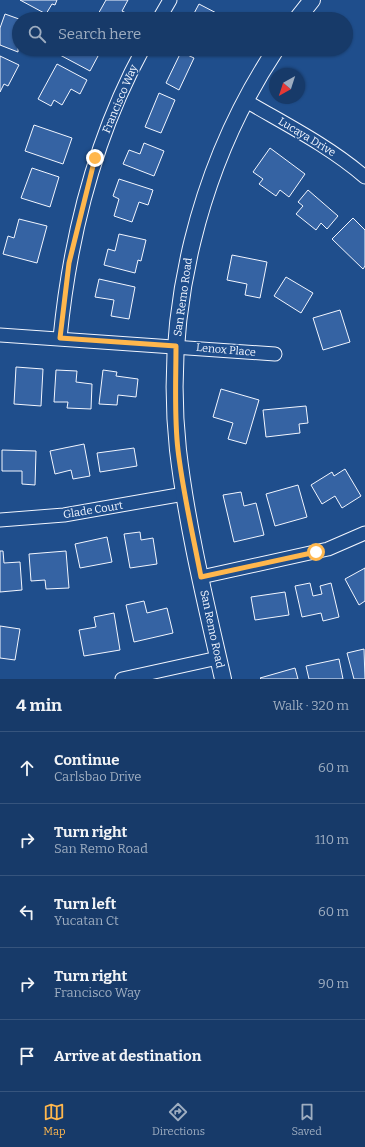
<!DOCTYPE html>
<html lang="en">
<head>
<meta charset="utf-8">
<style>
  body { margin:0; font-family:Bitter,serif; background:#244571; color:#f1f3f6 }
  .compass { position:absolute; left:269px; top:68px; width:36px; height:36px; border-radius:50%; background:#173a69; box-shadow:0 1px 3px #0004; rotate:219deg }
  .stop { position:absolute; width:12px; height:12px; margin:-9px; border:3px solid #ffb74d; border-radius:50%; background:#fff }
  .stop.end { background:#ffb74d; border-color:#fff; box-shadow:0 1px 4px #0008 }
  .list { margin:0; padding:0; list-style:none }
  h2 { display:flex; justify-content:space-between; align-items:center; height:52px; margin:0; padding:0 16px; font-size:17px }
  h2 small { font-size:13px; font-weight:400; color:#9eadc0 }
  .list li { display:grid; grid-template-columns:26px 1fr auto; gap:12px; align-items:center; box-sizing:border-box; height:72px; padding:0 16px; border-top:1px solid #36547d }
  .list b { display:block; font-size:15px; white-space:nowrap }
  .list p { margin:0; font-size:13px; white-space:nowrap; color:#9eadc0 }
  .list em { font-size:13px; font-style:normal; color:#9eadc0 }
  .icon { flex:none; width:22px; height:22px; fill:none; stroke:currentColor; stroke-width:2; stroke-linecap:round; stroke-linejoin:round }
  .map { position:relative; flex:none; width:365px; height:679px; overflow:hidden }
  .search { position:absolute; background:#173a69; box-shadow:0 1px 3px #0004; left:12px; right:12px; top:12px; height:44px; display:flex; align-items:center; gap:10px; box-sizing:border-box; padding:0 14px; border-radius:22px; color:#9eadc0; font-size:15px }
  .sheet { height:412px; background:#173a69 }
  nav { display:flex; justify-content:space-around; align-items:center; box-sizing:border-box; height:56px; border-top:1px solid #36547d; background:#173a69; font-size:11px; color:#9eadc0 }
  nav a { display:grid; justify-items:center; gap:2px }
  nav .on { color:#ffb74d }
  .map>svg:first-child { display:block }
  .building { fill:#3563a3; stroke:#f2f6ff }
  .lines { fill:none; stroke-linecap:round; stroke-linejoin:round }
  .minor-casing { stroke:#f2f6ff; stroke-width:15 }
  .tertiary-casing { stroke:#f2f6ff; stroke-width:18 }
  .minor { stroke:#1f4e8c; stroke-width:13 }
  .tertiary { stroke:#1f4e8c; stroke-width:16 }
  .route { stroke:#ffb74d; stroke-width:5 }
  .labels { text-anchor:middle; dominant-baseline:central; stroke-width:3; stroke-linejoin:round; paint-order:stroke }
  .street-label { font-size:11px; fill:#f2f6ff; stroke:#1f4e8c }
</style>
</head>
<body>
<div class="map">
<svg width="365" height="679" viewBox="0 0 365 679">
  <rect width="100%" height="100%" fill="#1f4e8c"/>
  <path class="building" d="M 20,0 L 57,0 L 55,5 L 52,4 L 46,14 Z
    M 106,0 L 128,0 L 122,11 L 128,14 L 125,19 L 102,19 L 97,16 Z
    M 199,4 L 224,17 L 223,19 L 191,19 Z
    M 5,14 L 19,19 L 18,52 L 0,45 L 0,28 Z
    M 63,49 L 93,49 L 92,52 L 98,56 L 90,71 L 60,55 Z
    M 181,52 L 194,58 L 179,90 L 166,83 Z
    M 0,56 L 19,65 L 8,86 L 4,84 L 0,92 Z
    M 57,64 L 87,80 L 80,94 L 71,89 L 62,105 L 54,100 L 51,106 L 38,99 Z
    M 159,93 L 175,100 L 161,133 L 145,127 Z
    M 34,125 L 72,138 L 63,164 L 25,151 Z
    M 144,143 L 164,151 L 154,176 L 123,164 L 129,150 L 140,154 Z
    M 270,148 L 305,174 L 289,197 L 280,190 L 276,196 L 259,184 L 263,179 L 253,172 Z
    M 32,168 L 59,177 L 50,207 L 21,198 Z
    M 119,179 L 153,190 L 148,205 L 139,202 L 132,222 L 114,216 L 119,199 L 113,196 Z
    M 308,190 L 338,216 L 327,229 L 321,223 L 316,230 L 296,214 L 303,206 L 298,202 Z
    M 353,218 L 365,230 L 365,266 L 363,269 L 332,239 Z
    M 19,219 L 47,226 L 37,263 L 3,254 L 8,236 L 14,238 Z
    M 119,234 L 146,240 L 141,261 L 138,260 L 135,273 L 104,265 L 108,249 L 115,251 Z
    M 232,255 L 267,262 L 260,298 L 245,295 L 247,284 L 227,280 Z
    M 286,277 L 313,293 L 301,313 L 274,296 Z
    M 99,279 L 135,287 L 129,319 L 111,316 L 114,300 L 95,297 Z
    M 340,310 L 350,342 L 323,350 L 313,318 Z
    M 16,367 L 43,369 L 41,406 L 14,404 Z
    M 56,370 L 77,371 L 76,382 L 92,384 L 91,409 L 67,408 L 68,402 L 54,402 Z
    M 103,370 L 117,372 L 116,376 L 138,379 L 136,397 L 118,395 L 117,405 L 99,404 Z
    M 221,389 L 259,400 L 246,444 L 228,439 L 233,423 L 213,417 Z
    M 306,406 L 308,423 L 299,424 L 300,433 L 266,437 L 263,410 Z
    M 84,444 L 90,476 L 73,479 L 71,470 L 55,474 L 50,451 Z
    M 134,448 L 137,466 L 100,472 L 97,453 Z
    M 2,450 L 36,451 L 35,485 L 22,484 L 22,471 L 2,471 Z
    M 345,469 L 361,496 L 342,508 L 335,496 L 322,504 L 311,485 L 332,472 L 334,476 Z
    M 298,485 L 307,517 L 275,526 L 266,494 Z
    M 241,492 L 244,506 L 256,503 L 264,535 L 234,542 L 223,495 Z
    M 140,532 L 141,540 L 153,538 L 157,564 L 130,568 L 124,534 Z
    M 107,537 L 112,562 L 80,568 L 75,544 Z
    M 0,551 L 3,551 L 4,563 L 20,562 L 22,590 L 0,592 Z
    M 66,551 L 69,588 L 46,589 L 45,580 L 31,581 L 29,554 Z
    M 365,568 L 365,601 L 359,605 L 345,579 Z
    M 310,583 L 313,596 L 322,594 L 320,586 L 331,583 L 339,617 L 323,621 L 321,613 L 302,617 L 295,586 Z
    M 285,592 L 289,615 L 255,620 L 251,597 Z
    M 144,601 L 147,613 L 167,608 L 173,633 L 134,642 L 126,605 Z
    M 114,613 L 120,650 L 84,656 L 79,630 L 96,627 L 94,617 Z
    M 0,626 L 20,629 L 15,660 L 0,658 Z
    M 364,649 L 365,679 L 354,679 L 347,653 Z
    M 339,659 L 343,679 L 309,679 L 306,666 Z
    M 295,668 L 298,679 L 261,679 L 260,678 Z"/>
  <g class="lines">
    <g class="minor-casing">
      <path id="minor" d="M 159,19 L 170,0
        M 246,101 C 287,125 329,146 365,177
        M 0,335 L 275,354
        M 60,338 C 70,236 94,139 143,49
        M 0,520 L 64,515 L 184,494
        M 201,577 L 328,549 L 365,533
        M 122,679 L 218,658"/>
    </g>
    <g class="tertiary-casing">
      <path id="tertiary" d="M 297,19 L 312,0
        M 223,679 C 206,604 187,527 178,450 C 163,312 199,165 276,49"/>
    </g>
    <use href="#minor" class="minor"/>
    <use href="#tertiary" class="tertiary"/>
  </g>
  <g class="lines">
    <path class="route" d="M 95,158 L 69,263 L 60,338 L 176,346 C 176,381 174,416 178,450 C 183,493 193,535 201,577 L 316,552"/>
  </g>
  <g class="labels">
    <g class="street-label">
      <text transform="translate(120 99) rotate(-67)">Francisco Way</text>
      <text transform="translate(307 137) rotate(31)">Lucaya Drive</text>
      <text transform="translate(183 297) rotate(-82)">San Remo Road</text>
      <text transform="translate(226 350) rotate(5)">Lenox Place</text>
      <text transform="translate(93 510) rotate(-9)">Glade Court</text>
      <text transform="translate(212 629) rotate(78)">San Remo Road</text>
    </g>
  </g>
</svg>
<svg class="compass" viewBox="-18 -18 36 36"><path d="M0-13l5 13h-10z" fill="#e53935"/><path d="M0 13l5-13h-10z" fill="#9eadc0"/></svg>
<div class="stop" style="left:316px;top:552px"></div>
<div class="stop end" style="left:95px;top:158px"></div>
<div class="search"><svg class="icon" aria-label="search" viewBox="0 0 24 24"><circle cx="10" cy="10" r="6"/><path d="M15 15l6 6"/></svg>Search here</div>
</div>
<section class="sheet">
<h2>4 min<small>Walk · 320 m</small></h2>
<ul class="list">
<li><svg class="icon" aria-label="ahead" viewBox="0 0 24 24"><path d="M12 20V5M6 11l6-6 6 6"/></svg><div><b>Continue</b><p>Carlsbao Drive</p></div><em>60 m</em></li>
<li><svg class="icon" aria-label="right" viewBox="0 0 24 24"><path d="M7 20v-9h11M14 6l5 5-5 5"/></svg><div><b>Turn right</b><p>San Remo Road</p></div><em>110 m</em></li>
<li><svg class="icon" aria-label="left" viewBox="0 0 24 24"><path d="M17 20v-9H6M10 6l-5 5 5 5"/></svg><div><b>Turn left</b><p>Yucatan Ct</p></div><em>60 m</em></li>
<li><svg class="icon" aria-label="right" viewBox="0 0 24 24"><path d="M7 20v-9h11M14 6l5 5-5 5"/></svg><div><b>Turn right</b><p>Francisco Way</p></div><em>90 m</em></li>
<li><svg class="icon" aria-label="arrive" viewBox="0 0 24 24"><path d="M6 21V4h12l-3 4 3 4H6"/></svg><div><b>Arrive at destination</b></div></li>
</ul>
</section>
<nav>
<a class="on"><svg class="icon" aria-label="map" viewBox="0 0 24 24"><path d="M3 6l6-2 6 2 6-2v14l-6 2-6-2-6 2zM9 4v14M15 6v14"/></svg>Map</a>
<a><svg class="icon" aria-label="directions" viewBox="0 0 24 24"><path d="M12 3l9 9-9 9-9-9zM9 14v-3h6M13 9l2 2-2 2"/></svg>Directions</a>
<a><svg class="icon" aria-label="saved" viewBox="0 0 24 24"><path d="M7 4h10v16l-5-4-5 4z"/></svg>Saved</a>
</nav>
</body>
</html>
